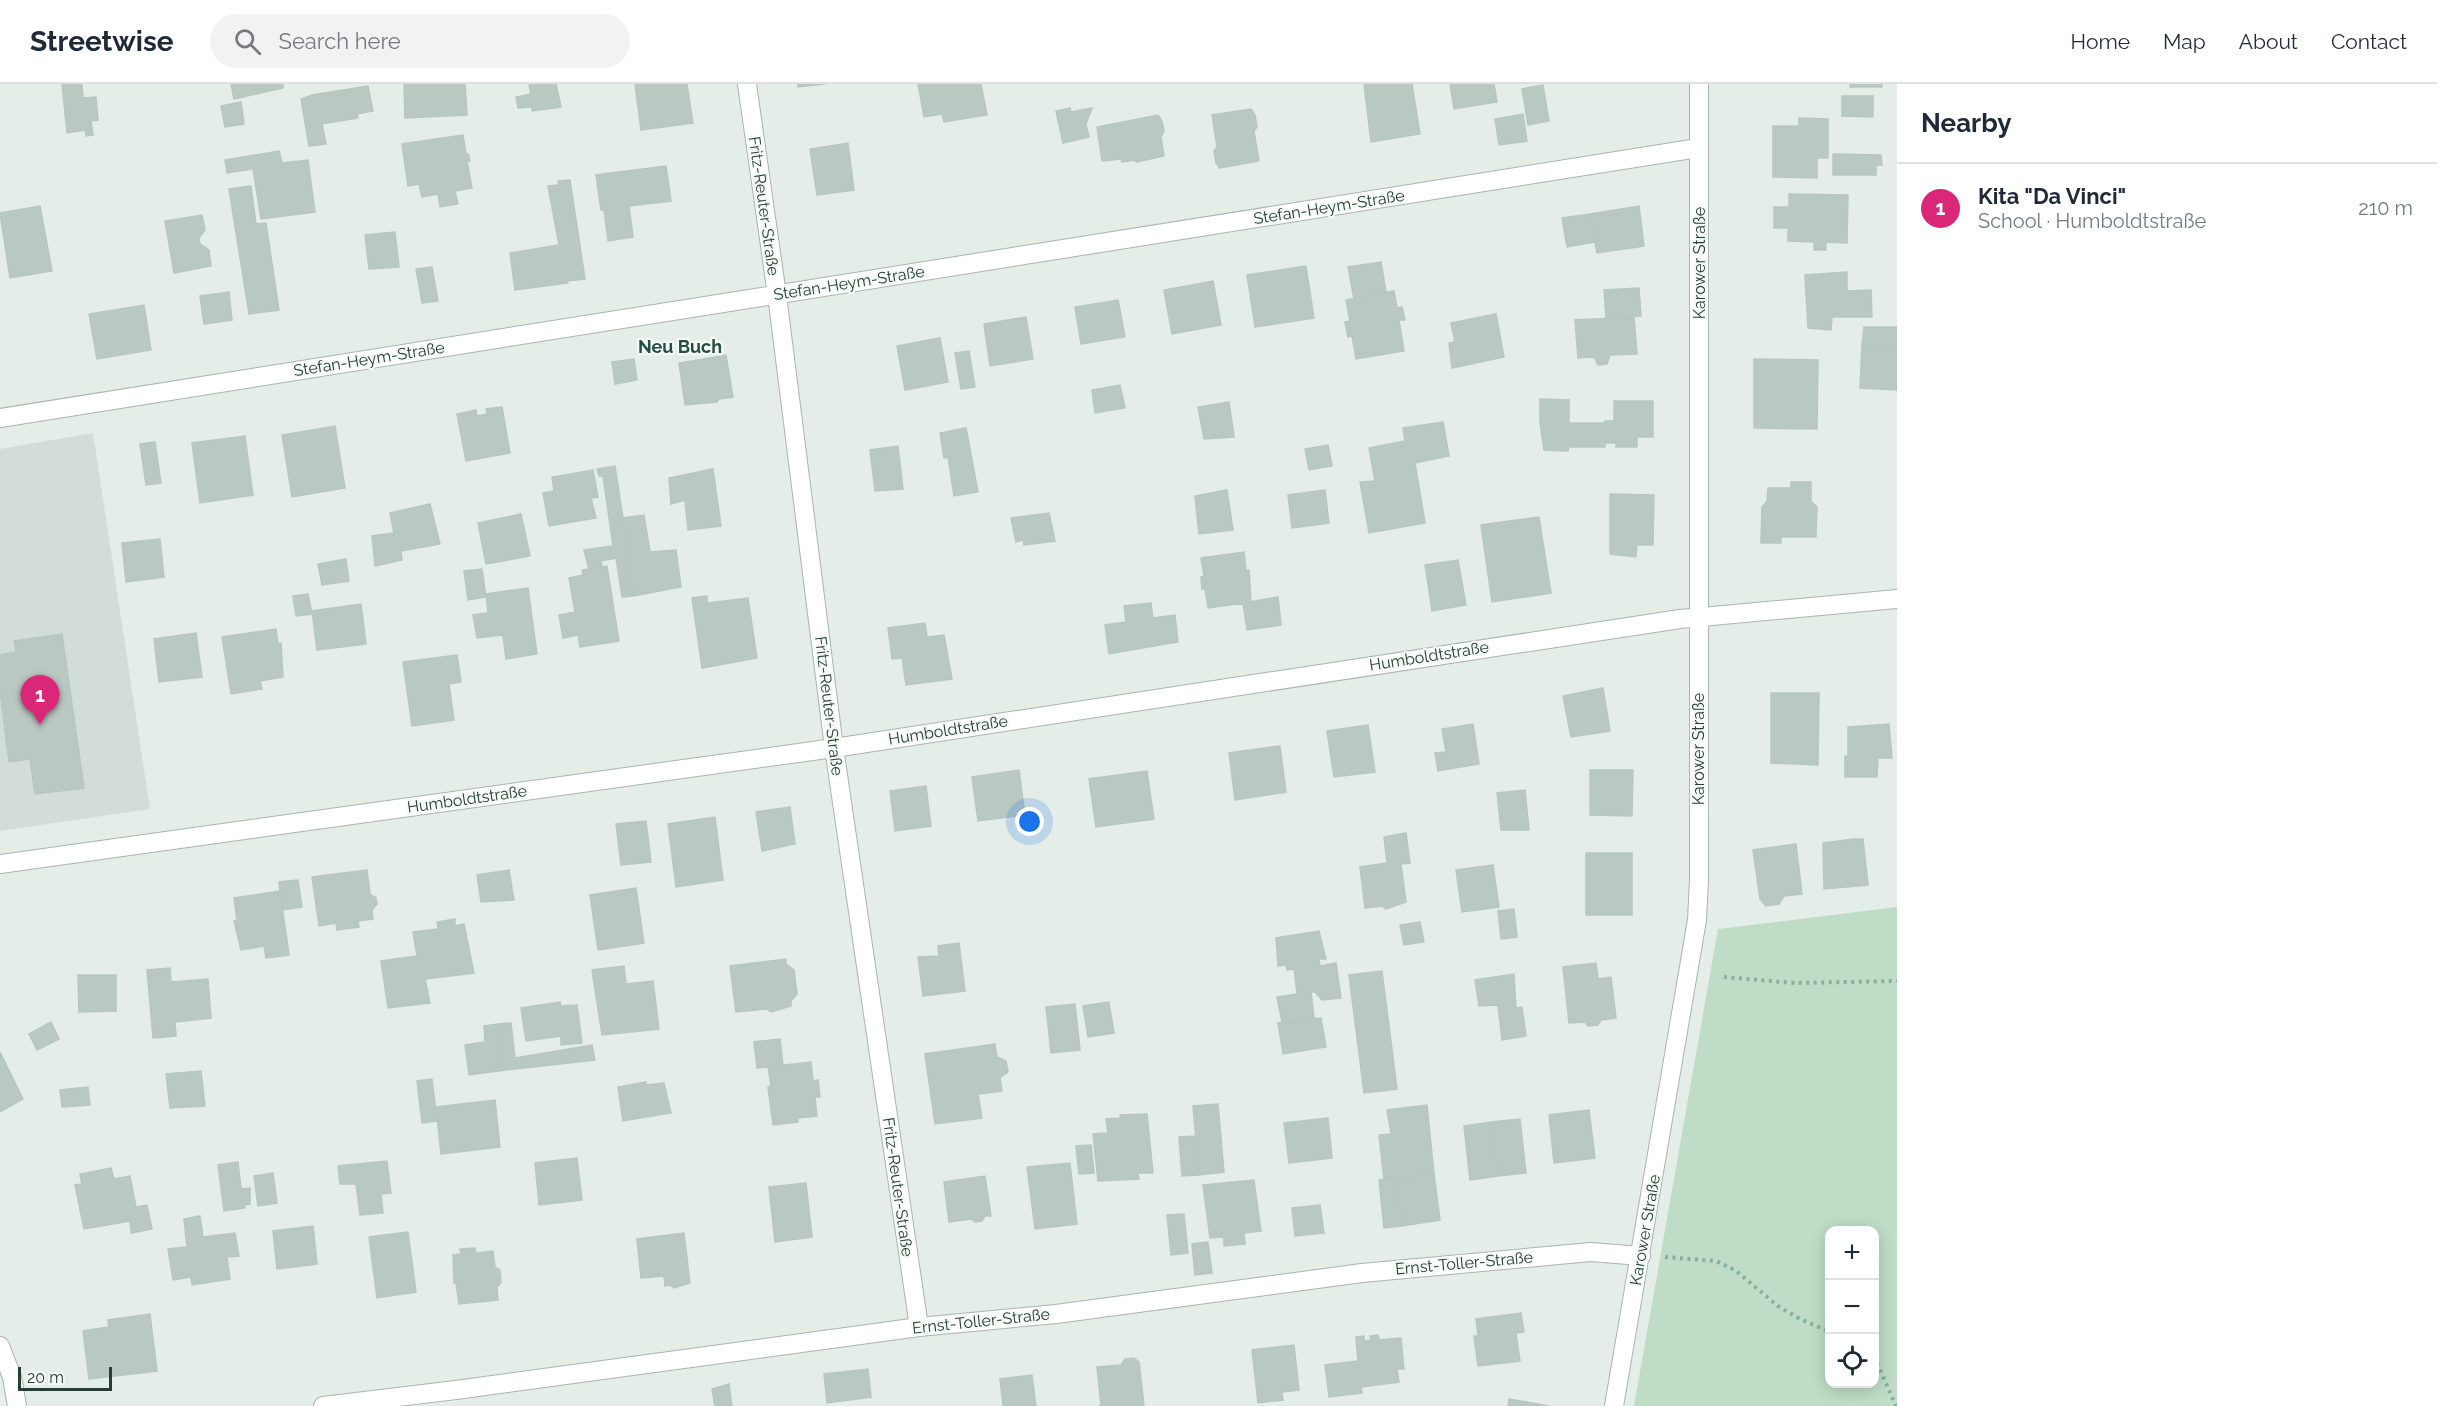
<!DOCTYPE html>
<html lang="en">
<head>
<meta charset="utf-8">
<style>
  body { margin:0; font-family:Raleway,sans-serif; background:#f2f2f3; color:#1f2937 }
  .controls { position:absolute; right:18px; bottom:18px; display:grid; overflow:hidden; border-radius:12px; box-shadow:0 3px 15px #0003 }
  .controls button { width:54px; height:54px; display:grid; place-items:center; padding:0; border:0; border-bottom:2px solid #e0e1e3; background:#fff; color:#1f2937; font:30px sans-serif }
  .scale { position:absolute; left:18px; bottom:15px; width:94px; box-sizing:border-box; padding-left:6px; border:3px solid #253e36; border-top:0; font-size:16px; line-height:21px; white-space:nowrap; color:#253e36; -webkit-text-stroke:4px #f5faf7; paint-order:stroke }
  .you { position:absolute; left:1030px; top:738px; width:21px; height:21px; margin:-15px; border:4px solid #fff; border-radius:50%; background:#1a73e8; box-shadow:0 0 0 9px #1a73e833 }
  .badge { display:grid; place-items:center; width:39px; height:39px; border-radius:50%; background:#db2777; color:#fff; font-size:20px; font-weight:700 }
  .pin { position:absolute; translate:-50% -50px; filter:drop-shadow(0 2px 3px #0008) }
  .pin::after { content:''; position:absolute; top:32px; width:21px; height:18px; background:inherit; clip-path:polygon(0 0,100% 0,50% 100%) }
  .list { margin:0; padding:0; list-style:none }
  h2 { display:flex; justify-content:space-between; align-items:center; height:78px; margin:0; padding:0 24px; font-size:26px }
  h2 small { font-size:20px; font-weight:400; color:#747a83 }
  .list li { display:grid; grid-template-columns:39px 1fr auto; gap:18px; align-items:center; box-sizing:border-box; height:90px; padding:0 24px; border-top:2px solid #e0e1e3 }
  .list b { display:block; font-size:22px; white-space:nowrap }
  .list p { margin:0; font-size:20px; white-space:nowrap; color:#747a83 }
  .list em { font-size:20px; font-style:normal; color:#747a83 }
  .icon { flex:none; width:33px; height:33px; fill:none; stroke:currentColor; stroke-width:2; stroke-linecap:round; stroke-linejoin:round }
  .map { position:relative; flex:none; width:1897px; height:1322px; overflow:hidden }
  header { display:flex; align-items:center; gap:36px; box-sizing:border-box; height:84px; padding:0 30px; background:#fff; border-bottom:2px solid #e0e1e3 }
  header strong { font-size:28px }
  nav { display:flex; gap:33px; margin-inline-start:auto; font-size:21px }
  .search { width:420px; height:54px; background:#f2f2f3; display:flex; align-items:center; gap:15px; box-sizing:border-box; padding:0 21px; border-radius:33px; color:#747a83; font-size:22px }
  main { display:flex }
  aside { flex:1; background:#fff }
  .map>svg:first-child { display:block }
  .built { fill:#d3ddd8 }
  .green { fill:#bfddc6; fill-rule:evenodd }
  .building { fill:#bac8c2; stroke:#b7c7c0; stroke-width:1.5 }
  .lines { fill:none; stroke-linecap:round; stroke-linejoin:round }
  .street-casing { stroke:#a8b5b0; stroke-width:20 }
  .path { stroke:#87afa1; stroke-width:4; stroke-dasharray:3 4.5; stroke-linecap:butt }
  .street { stroke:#fff; stroke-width:18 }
  .labels { text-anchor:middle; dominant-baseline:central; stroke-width:4.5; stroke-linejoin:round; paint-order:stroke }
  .street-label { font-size:16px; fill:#253e36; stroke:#f5faf7 }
  .neighbourhood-label { font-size:18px; font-weight:bold; fill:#224f42; stroke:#f5faf7 }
</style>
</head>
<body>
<header>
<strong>Streetwise</strong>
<div class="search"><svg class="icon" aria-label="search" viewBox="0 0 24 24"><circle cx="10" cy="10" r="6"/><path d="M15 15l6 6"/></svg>Search here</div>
<nav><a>Home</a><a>Map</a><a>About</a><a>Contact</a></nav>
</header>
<main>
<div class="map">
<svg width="1897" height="1322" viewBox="0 0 1897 1322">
  <rect width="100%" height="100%" fill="#e5ede9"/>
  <path class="built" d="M 93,349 L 150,725 L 0,747 L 0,365 Z"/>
  <path class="green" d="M 1897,823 L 1897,1322 L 1634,1322 L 1718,845 ZM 1830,1146 L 1874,1146 L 1874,1300 L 1830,1300 Z"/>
  <path class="building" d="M 62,0 L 82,0 L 83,14 L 96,13 L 98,36 L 91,37 L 93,51 L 86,52 L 85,46 L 67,49 Z
    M 231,0 L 283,0 L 283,4 L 234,15 Z
    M 404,0 L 465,0 L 467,31 L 405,34 Z
    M 529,0 L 556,0 L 561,23 L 532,27 L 532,23 L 518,24 L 516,13 L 531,10 Z
    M 635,0 L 687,0 L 693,39 L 641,46 Z
    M 798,0 L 825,0 L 798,3 Z
    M 918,0 L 981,0 L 987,31 L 944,38 L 942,30 L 924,33 Z
    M 1364,0 L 1412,0 L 1420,50 L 1371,58 Z
    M 1450,0 L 1494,0 L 1497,18 L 1454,25 Z
    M 1850,0 L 1882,0 L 1882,3 L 1850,3 Z
    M 1543,1 L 1549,37 L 1528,41 L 1522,5 Z
    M 368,2 L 373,27 L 357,30 L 358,34 L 322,40 L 326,60 L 309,62 L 301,15 L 312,11 Z
    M 1842,12 L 1873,12 L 1873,33 L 1842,32 Z
    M 241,18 L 244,40 L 225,43 L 221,22 Z
    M 1070,24 L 1071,28 L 1092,24 L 1086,40 L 1089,53 L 1063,59 L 1056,27 Z
    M 1251,25 L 1255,31 L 1257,43 L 1254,47 L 1259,77 L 1220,84 L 1216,79 L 1214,67 L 1217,63 L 1212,31 Z
    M 1523,30 L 1527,57 L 1499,61 L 1495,35 Z
    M 1158,31 L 1162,37 L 1164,47 L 1161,53 L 1164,72 L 1136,78 L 1136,76 L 1122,78 L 1121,75 L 1102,77 L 1097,43 Z
    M 1799,34 L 1828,35 L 1828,74 L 1817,74 L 1817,94 L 1773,93 L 1773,42 L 1799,42 Z
    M 463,51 L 466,70 L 468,70 L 470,77 L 467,77 L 472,104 L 455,107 L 458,120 L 440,123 L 438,110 L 422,113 L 419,100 L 408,102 L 402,60 Z
    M 848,59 L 854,106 L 817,111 L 810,65 Z
    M 279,67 L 282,79 L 308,76 L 315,128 L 261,135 L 253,85 L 227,89 L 225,76 Z
    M 1833,70 L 1881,71 L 1882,81 L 1876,81 L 1876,91 L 1833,91 Z
    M 666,82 L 671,117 L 629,122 L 633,153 L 608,157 L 604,126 L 601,126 L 596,91 Z
    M 570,96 L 585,195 L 567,197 L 568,199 L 515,206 L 510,169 L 559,161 L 548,102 L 559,101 L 558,97 Z
    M 251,102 L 256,140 L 266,139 L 279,226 L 249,230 L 229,105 Z
    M 1789,110 L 1848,111 L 1847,159 L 1826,158 L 1826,166 L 1814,166 L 1814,158 L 1788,157 L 1788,144 L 1774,144 L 1774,123 L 1789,123 Z
    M 40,122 L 52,187 L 10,194 L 0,129 Z
    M 1639,122 L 1644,162 L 1597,169 L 1590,130 Z
    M 1590,130 L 1595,158 L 1567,163 L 1562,134 Z
    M 202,131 L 205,146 L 199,154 L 200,160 L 209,166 L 211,182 L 174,189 L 165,137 Z
    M 395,148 L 399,183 L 369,185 L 365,151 Z
    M 1381,178 L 1386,208 L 1354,215 L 1348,183 Z
    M 1306,182 L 1314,234 L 1255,243 L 1247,191 Z
    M 432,183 L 438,217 L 422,219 L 416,185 Z
    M 1847,188 L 1847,207 L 1871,206 L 1872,233 L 1832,233 L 1831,246 L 1808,244 L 1805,191 Z
    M 1213,197 L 1221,241 L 1172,250 L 1164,206 Z
    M 1639,204 L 1641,232 L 1606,234 L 1604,206 Z
    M 1394,207 L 1397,224 L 1402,223 L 1405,236 L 1399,236 L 1404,267 L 1356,275 L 1352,252 L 1348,253 L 1345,238 L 1350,237 L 1346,216 Z
    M 229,208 L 232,236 L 204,240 L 200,212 Z
    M 1118,216 L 1125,253 L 1081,260 L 1075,223 Z
    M 144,221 L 151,266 L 97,275 L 89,230 Z
    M 1496,230 L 1504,273 L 1452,284 L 1449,259 L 1455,258 L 1451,239 Z
    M 1026,233 L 1033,275 L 990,282 L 984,240 Z
    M 1634,233 L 1637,270 L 1610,271 L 1607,280 L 1598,281 L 1594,273 L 1578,274 L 1575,236 Z
    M 1864,243 L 1897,243 L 1897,262 L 1862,262 Z
    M 940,254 L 948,298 L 905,306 L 897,262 Z
    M 1862,262 L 1897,262 L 1897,306 L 1860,304 Z
    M 969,267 L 975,303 L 961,305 L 955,269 Z
    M 726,271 L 733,313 L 719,315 L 717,318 L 685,321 L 679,279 Z
    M 634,275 L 637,296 L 615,300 L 612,278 Z
    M 1754,275 L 1818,276 L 1817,345 L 1754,344 Z
    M 1120,301 L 1125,324 L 1095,329 L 1092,306 Z
    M 1540,315 L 1569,316 L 1569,339 L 1605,339 L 1605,337 L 1614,337 L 1614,317 L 1653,317 L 1653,353 L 1637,353 L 1637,363 L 1616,363 L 1616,359 L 1605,359 L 1605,363 L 1569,363 L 1568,367 L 1544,366 L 1540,339 Z
    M 1229,318 L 1234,353 L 1204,355 L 1198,323 Z
    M 502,323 L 510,369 L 466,377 L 457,330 L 476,326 L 477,332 L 487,330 L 486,325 Z
    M 1443,338 L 1449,372 L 1415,379 L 1425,439 L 1369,449 L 1360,398 L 1375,397 L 1369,364 L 1405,357 L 1403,344 Z
    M 335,342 L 345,404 L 292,413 L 282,351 Z
    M 966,344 L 978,408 L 954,412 L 948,373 L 944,374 L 940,349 Z
    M 245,352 L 253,411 L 200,419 L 192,359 Z
    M 155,358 L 161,399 L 146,401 L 140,360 Z
    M 1328,361 L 1332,382 L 1309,386 L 1305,365 Z
    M 898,362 L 903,405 L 875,407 L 870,366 Z
    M 615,382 L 623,434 L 633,512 L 622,513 L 616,474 L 601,477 L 602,482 L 589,485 L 584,466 L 613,462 L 603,392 L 599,392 L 597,385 Z
    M 713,385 L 721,442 L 688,446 L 685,416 L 671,420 L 669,394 Z
    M 593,386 L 598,413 L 591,414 L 596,434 L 549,442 L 543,409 L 554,407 L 552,393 Z
    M 1791,398 L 1811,398 L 1811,417 L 1817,423 L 1816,453 L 1781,453 L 1781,459 L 1761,459 L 1762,423 L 1767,417 L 1768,404 L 1791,404 Z
    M 1227,406 L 1233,446 L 1199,450 L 1195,412 Z
    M 1325,406 L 1329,439 L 1292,444 L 1288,411 Z
    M 1610,410 L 1654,411 L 1653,461 L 1637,461 L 1636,473 L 1610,470 Z
    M 430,420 L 440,460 L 401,467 L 402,476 L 375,482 L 372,452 L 394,449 L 390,429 Z
    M 1049,429 L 1055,457 L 1024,461 L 1023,456 L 1016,458 L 1011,434 Z
    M 521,430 L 530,472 L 486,480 L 478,439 Z
    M 644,431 L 650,468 L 676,466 L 681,503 L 633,512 L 623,434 Z
    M 1539,433 L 1551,509 L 1492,518 L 1481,441 Z
    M 160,455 L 164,493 L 126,498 L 122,459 Z
    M 1244,468 L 1246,487 L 1249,486 L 1251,518 L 1208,524 L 1205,505 L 1202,505 L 1201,493 L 1204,492 L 1201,474 Z
    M 346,475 L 349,497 L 322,501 L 318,480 Z
    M 1458,476 L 1466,521 L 1432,527 L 1425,481 Z
    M 607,482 L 619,557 L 580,563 L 578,551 L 563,554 L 559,531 L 575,528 L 569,494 L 583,491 L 582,486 Z
    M 482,485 L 486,513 L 468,516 L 464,487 Z
    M 528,504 L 537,570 L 506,575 L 503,551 L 477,554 L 473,531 L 488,529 L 486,510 Z
    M 308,510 L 312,530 L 296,532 L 293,512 Z
    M 707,512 L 707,519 L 748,514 L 757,574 L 702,584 L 692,514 Z
    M 1278,513 L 1281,541 L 1247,546 L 1243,519 Z
    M 1151,519 L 1153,534 L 1175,531 L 1178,558 L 1109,570 L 1105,541 L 1126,538 L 1124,522 Z
    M 361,520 L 366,560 L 317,566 L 312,527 Z
    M 925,539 L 927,553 L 944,551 L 952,595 L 906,601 L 902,574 L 892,575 L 888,544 Z
    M 276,545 L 278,560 L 281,559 L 283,593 L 260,597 L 262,605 L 231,610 L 222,553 Z
    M 196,549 L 202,593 L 159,598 L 154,555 Z
    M 62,550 L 84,704 L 35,710 L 30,675 L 9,678 L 0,606 L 0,571 L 16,568 L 14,557 Z
    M 457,571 L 461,598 L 449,600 L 454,636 L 412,642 L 403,578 Z
    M 1603,604 L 1610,647 L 1571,653 L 1563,612 Z
    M 1771,609 L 1819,609 L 1818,681 L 1771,679 Z
    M 1473,640 L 1479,680 L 1438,687 L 1435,669 L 1446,668 L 1442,645 Z
    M 1889,640 L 1892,674 L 1878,674 L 1877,693 L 1845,693 L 1845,672 L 1848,673 L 1848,643 Z
    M 1368,641 L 1375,688 L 1334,693 L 1327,647 Z
    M 1280,662 L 1286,708 L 1235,716 L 1229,669 Z
    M 1019,686 L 1025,731 L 978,737 L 972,693 Z
    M 1590,686 L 1633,686 L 1632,732 L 1590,731 Z
    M 1147,687 L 1154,735 L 1096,743 L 1089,695 Z
    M 926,702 L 931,742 L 895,747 L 890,707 Z
    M 1525,706 L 1529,746 L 1501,746 L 1497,709 Z
    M 790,723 L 795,760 L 762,767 L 756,728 Z
    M 715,733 L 723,796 L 676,803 L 668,740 Z
    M 646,737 L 651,778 L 621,781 L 616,740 Z
    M 1406,749 L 1410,779 L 1401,780 L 1406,818 L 1386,825 L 1382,822 L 1365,824 L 1360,783 L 1387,779 L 1384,753 Z
    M 1854,755 L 1863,755 L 1868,801 L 1824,805 L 1823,759 Z
    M 1796,760 L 1802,810 L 1784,812 L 1779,820 L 1766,822 L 1760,815 L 1753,766 Z
    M 1586,769 L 1632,769 L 1632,831 L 1586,831 Z
    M 1493,781 L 1499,823 L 1462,828 L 1456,786 Z
    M 367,786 L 370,810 L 376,814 L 377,820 L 372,826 L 373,835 L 358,837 L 359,843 L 337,846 L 336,839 L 319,842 L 312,793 Z
    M 509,786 L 514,816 L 481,818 L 477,791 Z
    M 298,796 L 302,823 L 282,826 L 279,798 Z
    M 636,804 L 644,859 L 598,866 L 590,811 Z
    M 280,807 L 289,871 L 266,874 L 264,862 L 241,866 L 234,837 L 237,837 L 234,814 Z
    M 1514,825 L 1517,853 L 1501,855 L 1498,827 Z
    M 455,835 L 455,842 L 464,840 L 474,889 L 425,895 L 430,919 L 388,924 L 381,877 L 417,872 L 413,848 L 438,845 L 437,838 Z
    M 1420,838 L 1424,858 L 1404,861 L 1400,841 Z
    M 1319,847 L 1326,875 L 1319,875 L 1320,882 L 1336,879 L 1341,914 L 1322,916 L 1315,908 L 1311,908 L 1314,934 L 1282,938 L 1277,913 L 1297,910 L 1294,885 L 1287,886 L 1286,881 L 1278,882 L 1276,854 Z
    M 959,859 L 965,907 L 923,912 L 918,873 L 939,872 L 938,862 Z
    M 786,875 L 786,880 L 794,886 L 797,910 L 791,917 L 791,922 L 771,928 L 767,925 L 736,928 L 730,882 Z
    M 1596,879 L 1598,895 L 1611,893 L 1616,934 L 1601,936 L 1598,941 L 1588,942 L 1585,938 L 1569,939 L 1563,883 Z
    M 624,882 L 626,900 L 653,897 L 659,945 L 602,951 L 592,886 Z
    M 170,884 L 171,898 L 208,895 L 211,934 L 175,938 L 176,952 L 153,954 L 147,886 Z
    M 1382,887 L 1397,1005 L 1364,1009 L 1349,891 Z
    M 1514,890 L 1516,924 L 1522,923 L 1526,952 L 1502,956 L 1498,921 L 1479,922 L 1475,896 Z
    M 78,891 L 116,891 L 116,927 L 79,928 Z
    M 560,918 L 561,922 L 577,921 L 582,959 L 561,961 L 561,952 L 526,957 L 521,924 Z
    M 1109,918 L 1114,949 L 1088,953 L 1083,922 Z
    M 1075,920 L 1080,966 L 1051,969 L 1046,923 Z
    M 1321,934 L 1326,963 L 1283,970 L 1278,939 Z
    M 51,938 L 59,955 L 37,966 L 29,950 Z
    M 511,939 L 515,974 L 592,961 L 595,976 L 505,986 L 498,940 Z
    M 498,940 L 505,986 L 469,991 L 465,961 L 485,958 L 484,942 Z
    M 780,955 L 783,981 L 757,984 L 754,958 Z
    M 995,960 L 997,973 L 1006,977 L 1008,988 L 1000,994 L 1002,1007 L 978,1010 L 982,1034 L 935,1040 L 925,970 Z
    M 0,968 L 23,1015 L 0,1028 Z
    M 811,978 L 813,997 L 818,996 L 820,1013 L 815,1013 L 817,1032 L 798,1034 L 798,1038 L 773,1041 L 768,1003 L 771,1002 L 768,983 Z
    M 201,987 L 205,1022 L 170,1024 L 166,990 Z
    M 432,995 L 437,1037 L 422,1039 L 417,997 Z
    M 646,998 L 646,1001 L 664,999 L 671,1029 L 623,1037 L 618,1003 Z
    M 88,1003 L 90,1021 L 62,1023 L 60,1006 Z
    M 495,1016 L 500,1063 L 441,1070 L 436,1023 Z
    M 1218,1020 L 1224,1088 L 1199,1091 L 1193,1022 Z
    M 1427,1021 L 1434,1090 L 1384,1096 L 1379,1051 L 1391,1050 L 1387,1026 Z
    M 1589,1026 L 1595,1074 L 1554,1079 L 1549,1031 Z
    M 1147,1030 L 1153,1089 L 1138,1089 L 1139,1095 L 1098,1097 L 1093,1050 L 1108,1049 L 1106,1035 L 1121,1034 L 1120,1031 Z
    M 1328,1034 L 1332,1074 L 1289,1079 L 1284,1039 Z
    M 1520,1035 L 1526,1089 L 1498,1092 L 1492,1038 Z
    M 1492,1038 L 1498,1092 L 1470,1096 L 1464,1042 Z
    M 1195,1052 L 1199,1091 L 1182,1092 L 1179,1053 Z
    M 1091,1061 L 1094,1089 L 1079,1090 L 1076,1062 Z
    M 577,1074 L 582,1116 L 539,1121 L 535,1079 Z
    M 387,1077 L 391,1109 L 381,1110 L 383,1129 L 360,1131 L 356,1100 L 340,1100 L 338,1082 Z
    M 238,1078 L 241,1105 L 250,1104 L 250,1120 L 244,1121 L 245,1124 L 224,1127 L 218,1081 Z
    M 1070,1079 L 1077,1140 L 1035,1145 L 1027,1083 Z
    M 111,1084 L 114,1095 L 130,1092 L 136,1123 L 147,1121 L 152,1145 L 131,1149 L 130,1137 L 84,1145 L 75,1101 L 82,1100 L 80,1090 Z
    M 273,1089 L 277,1119 L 258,1122 L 254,1092 Z
    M 1434,1090 L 1440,1136 L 1402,1142 L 1397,1094 Z
    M 985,1092 L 991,1132 L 985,1132 L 982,1137 L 975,1138 L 971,1135 L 949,1138 L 944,1098 Z
    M 1397,1094 L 1402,1142 L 1384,1144 L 1379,1096 Z
    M 1254,1096 L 1261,1147 L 1244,1149 L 1245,1160 L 1224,1162 L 1224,1153 L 1210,1154 L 1203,1101 Z
    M 806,1099 L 812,1153 L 775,1158 L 769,1103 Z
    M 1320,1121 L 1324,1149 L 1295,1152 L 1292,1124 Z
    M 1184,1130 L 1188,1169 L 1171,1171 L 1167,1131 Z
    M 200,1132 L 203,1153 L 235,1149 L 239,1172 L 227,1173 L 230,1195 L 192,1201 L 191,1193 L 173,1196 L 168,1165 L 187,1163 L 184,1135 Z
    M 313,1142 L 317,1180 L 277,1185 L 273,1147 Z
    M 408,1148 L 416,1208 L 377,1214 L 369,1153 Z
    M 684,1149 L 690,1199 L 674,1204 L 670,1201 L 665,1202 L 664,1192 L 641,1194 L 637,1155 Z
    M 1208,1158 L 1212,1189 L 1195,1191 L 1192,1160 Z
    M 475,1164 L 476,1169 L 493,1167 L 495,1183 L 500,1186 L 501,1199 L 497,1203 L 498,1216 L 459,1220 L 456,1199 L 454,1199 L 453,1171 L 461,1170 L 460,1165 Z
    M 1521,1229 L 1524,1248 L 1516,1249 L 1520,1277 L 1478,1282 L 1474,1252 L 1478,1252 L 1476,1235 Z
    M 150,1230 L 157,1287 L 89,1295 L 83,1247 L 109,1243 L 108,1236 Z
    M 1378,1251 L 1379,1256 L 1401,1254 L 1404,1285 L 1397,1285 L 1399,1298 L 1361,1303 L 1362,1309 L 1329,1313 L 1325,1281 L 1358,1277 L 1356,1253 L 1364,1252 L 1364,1257 L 1371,1256 L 1370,1252 Z
    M 1294,1261 L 1299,1306 L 1282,1308 L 1283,1316 L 1258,1319 L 1252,1266 Z
    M 1134,1274 L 1139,1278 L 1144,1322 L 1098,1322 L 1101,1322 L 1097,1283 L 1121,1281 L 1125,1275 Z
    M 868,1285 L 871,1313 L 827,1319 L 824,1290 Z
    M 1032,1291 L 1036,1322 L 1003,1322 L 1000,1295 Z
    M 729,1300 L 732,1322 L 715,1322 L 712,1305 Z
    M 1509,1315 L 1549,1322 L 1508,1322 Z"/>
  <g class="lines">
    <g class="street-casing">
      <path id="street" d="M 747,0 L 777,211 L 834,664 L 919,1243
        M 0,334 L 1698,64
        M 0,780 L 834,664 L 1680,535 L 1897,515
        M 0,1262 L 12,1293 L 17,1322
        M 323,1322 L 456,1306 L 919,1243 L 1056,1230 L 1362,1189 L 1591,1168 L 1641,1172
        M 1614,1322 L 1697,836 L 1699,795 L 1699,0"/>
    </g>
    <path class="path" d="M 1724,893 L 1795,899 L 1897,897
      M 1665,1173 L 1716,1177 L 1735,1186 L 1778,1222 L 1800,1235 L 1830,1248
      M 1874,1272 L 1896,1322"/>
    <use href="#street" class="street"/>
  </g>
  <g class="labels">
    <g class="street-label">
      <text transform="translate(764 122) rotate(82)">Fritz-Reuter-Straße</text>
      <text transform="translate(1329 123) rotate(-9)">Stefan-Heym-Straße</text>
      <text transform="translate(1699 179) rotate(-90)">Karower Straße</text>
      <text transform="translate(849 199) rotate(-9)">Stefan-Heym-Straße</text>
      <text transform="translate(369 275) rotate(-9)">Stefan-Heym-Straße</text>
      <text transform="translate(1429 572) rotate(-9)">Humboldtstraße</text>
      <text transform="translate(829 622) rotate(83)">Fritz-Reuter-Straße</text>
      <text transform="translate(948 646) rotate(-9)">Humboldtstraße</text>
      <text transform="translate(1698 665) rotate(-90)">Karower Straße</text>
      <text transform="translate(467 715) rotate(-8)">Humboldtstraße</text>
      <text transform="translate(898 1103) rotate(82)">Fritz-Reuter-Straße</text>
      <text transform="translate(1645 1146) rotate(-80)">Karower Straße</text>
      <text transform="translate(1464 1179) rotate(-5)">Ernst-Toller-Straße</text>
      <text transform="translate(981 1237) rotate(-6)">Ernst-Toller-Straße</text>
    </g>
    <g class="neighbourhood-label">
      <text x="680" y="262">Neu Buch</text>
    </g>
  </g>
</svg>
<div class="controls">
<button>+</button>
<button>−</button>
<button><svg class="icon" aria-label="locate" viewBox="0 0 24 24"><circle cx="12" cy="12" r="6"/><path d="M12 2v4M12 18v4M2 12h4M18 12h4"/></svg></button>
</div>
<div class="scale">20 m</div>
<div class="you"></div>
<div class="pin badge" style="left:40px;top:641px">1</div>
</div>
<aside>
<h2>Nearby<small></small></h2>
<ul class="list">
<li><span class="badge">1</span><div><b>Kita &quot;Da Vinci&quot;</b><p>School · Humboldtstraße</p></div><em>210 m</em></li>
</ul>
</aside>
</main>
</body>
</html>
